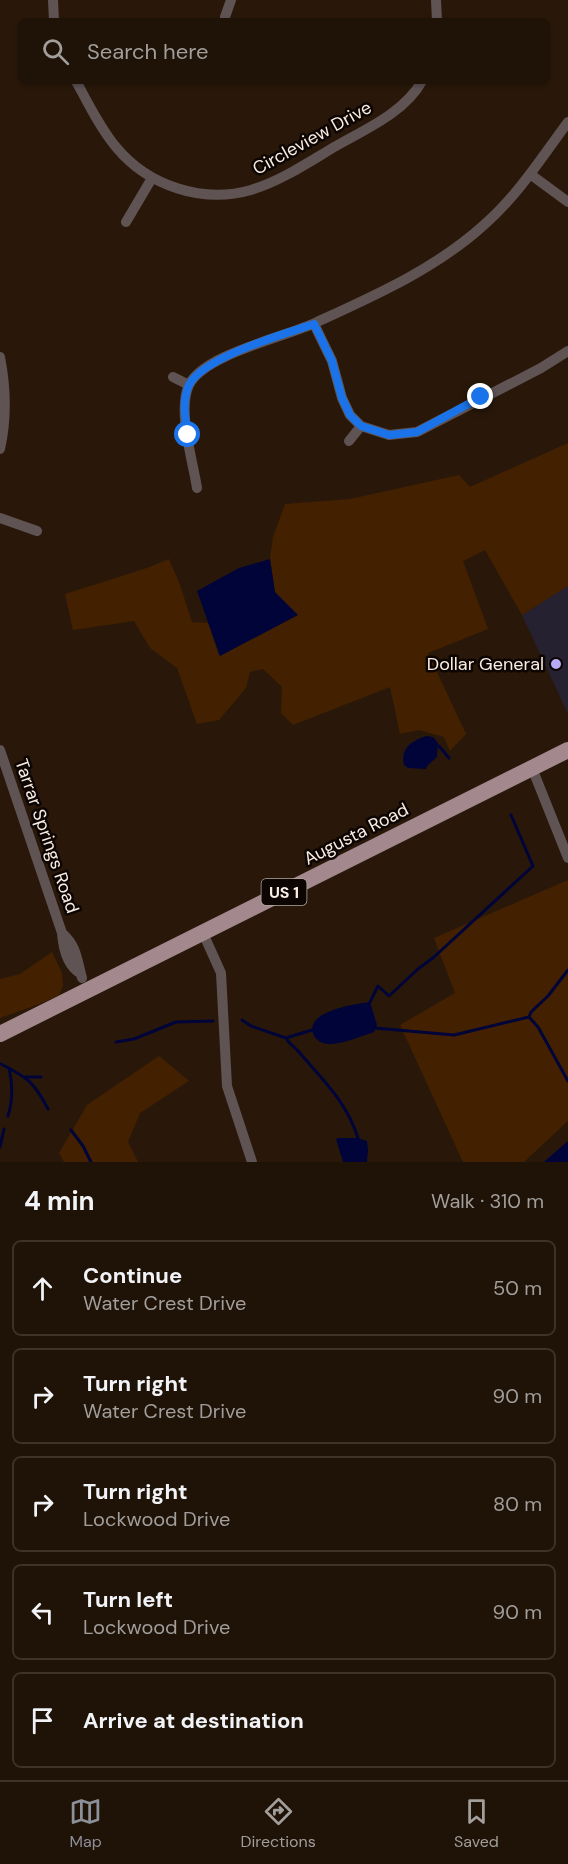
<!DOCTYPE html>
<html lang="en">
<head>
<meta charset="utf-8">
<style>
  body { margin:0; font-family:"DM Sans",sans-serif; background:#2c2015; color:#f1f3f6 }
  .stop { position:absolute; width:18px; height:18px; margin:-14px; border:4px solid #1a73e8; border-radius:50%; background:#fff }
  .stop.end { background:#1a73e8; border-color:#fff; box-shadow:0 2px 6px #0008 }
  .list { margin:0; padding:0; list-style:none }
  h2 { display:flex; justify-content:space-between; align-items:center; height:78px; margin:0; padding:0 24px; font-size:26px }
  h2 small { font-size:20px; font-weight:400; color:#a19e9b }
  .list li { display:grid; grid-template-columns:39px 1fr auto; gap:18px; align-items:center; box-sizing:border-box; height:96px; margin:0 12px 12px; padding:0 12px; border:2px solid #3c3228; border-radius:9px }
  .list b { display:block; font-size:22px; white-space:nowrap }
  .list p { margin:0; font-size:20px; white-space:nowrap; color:#a19e9b }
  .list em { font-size:20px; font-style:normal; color:#a19e9b }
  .icon { flex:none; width:33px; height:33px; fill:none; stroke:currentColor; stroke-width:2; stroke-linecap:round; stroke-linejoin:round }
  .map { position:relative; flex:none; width:568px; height:1162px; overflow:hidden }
  .search { position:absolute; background:#1f1207; box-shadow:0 2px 4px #0004; left:18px; right:18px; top:18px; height:66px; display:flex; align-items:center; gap:15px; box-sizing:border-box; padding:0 21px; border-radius:9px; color:#a19e9b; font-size:22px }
  .sheet { height:618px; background:#1f1207 }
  nav { display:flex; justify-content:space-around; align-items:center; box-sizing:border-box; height:84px; border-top:2px solid #3c3228; background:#1f1207; font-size:16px; color:#a19e9b }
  nav a { display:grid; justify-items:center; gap:3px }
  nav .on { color:#8c9099 }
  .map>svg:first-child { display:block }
  .commercial { fill:#252130 }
  .green { fill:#432100 }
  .water { fill:#000439 }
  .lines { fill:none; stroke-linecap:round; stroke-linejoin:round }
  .stream { stroke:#000439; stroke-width:3 }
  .minor { stroke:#5f5354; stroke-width:10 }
  .primary { stroke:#a3898d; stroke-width:16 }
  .route { stroke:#1a73e8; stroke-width:8 }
  .poi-dot { fill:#b7abf8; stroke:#0c0502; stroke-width:2 }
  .labels { text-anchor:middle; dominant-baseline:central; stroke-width:5; stroke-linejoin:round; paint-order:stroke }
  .shield { fill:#0c0502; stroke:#b3a7a0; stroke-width:1.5 }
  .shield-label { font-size:16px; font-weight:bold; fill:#faede4 }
  .street-label { font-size:18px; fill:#faede4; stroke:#0c0502 }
  .poi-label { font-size:18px; fill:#faede4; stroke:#0c0502; text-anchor:end }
</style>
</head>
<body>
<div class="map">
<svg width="568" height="1162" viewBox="0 0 568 1162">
  <rect width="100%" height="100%" fill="#291809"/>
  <path class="commercial" d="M 568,586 L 568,714 L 522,615 Z"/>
  <path class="green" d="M 568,443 L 568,586 L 522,615 L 485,550 L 463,561 L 488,629 L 428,653 L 466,734 L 450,751 L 444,737 L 419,730 L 400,734 L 390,687 L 293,725 L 281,713 L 282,687 L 263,669 L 250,672 L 246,688 L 219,720 L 197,724 L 177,668 L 150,648 L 134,621 L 73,630 L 65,594 L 147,568 L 169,559 L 180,585 L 192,622 L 208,623 L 219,656 L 275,592 L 270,559 L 273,537 L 285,504 L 350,499 L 459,475 L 470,487 Z
    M 568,880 L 568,1121 L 524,1162 L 463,1162 L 400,1025 L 455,993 L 434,938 Z
    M 52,952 L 62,973 L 63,986 L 59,995 L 42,1003 L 0,1018 L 0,979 L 20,974 Z
    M 159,1056 L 189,1081 L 140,1113 L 128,1142 L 138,1162 L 64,1162 L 59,1153 L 87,1105 Z"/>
  <path class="water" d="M 270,559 L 275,592 L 298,615 L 220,656 L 197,591 L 239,568 Z
    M 426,736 L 433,737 L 438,743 L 437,757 L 427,766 L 426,769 L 408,768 L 404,765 C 400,749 411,741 426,736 Z
    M 370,1002 L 377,1025 L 374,1032 C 361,1036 344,1044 329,1044 C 323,1044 317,1041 314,1036 C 302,1011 356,1004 370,1002 Z
    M 339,1138 L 358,1138 L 367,1141 L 368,1150 L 367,1162 L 343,1162 L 336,1139 Z
    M 568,1141 L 568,1162 L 544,1162 L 545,1161 Z"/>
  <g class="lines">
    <path class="stream" d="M 439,746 L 449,758
      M 370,1002 L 378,986 L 389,996 L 418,969 L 434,957 L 533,866 L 511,815
      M 529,1017 L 538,1027 L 568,1081
      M 242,1020 L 251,1026 L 286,1038 C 289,1044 294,1046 299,1052 C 322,1079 347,1102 358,1138
      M 375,1028 L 454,1035 L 529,1017 L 531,1012 L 548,996 L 568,970
      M 286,1038 L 312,1030
      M 116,1042 L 134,1039 L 176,1022 L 213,1021
      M 1,1064 C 28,1078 34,1082 48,1109
      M 25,1077 L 41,1077
      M 8,1116 C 13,1100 13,1085 9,1068
      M 71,1130 L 83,1146 L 91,1162
      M 0,1147 L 4,1129"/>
    <path class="minor" d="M 53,0 L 54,21
      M 436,0 L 437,21
      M 225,17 L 231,0
      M 76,81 C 88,103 100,128 116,147 C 148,186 203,204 251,190 C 281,181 309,162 336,146 C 366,129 405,112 422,81
      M 530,174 L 568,202
      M 126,222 L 152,178
      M 314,324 L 332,361 L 342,398 L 350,415 L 361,426 L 389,435 L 417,432 L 541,368 L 568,351
      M 0,357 C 6,388 7,418 0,449
      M 173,377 L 189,385
      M 349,441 L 361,426
      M 197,488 C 193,461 177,411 189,385 C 204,354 286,337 317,322 C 376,295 437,268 485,224 C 518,195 542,157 568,122
      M 0,518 L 37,531
      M 0,750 L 62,933 C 63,947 67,966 81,974
      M 532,768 L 568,858
      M 62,933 C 77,946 77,960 82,978
      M 203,933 L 221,973 L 227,1086 L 252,1162"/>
    <path class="primary" d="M 0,1034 L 568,750"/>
  </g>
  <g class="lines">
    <path class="route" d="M 188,435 C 185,419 182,400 189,385 C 203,357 284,334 314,324 L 332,361 L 342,398 L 350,415 L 361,426 L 389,435 L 417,432 L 481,397"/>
  </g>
  <circle class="poi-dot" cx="556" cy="664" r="6"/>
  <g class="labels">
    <rect class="shield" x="261.5" y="879" width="45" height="26" rx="4.5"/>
    <g class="shield-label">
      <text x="284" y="892">US 1</text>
    </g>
    <g class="street-label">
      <text transform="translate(312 138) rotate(-29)">Circleview Drive</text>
      <text transform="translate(356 834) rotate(-27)">Augusta Road</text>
      <text transform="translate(47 836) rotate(71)">Tarrar Springs Road</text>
    </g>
    <g class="poi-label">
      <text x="544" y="664">Dollar General</text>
    </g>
  </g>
</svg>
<div class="stop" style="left:188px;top:435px"></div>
<div class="stop end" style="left:481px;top:397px"></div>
<div class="search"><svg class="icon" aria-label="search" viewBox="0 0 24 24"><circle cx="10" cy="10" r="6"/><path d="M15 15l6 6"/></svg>Search here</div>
</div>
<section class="sheet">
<h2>4 min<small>Walk · 310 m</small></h2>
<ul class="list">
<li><svg class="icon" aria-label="ahead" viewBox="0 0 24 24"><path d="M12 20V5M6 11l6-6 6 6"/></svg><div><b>Continue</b><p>Water Crest Drive</p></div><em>50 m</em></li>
<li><svg class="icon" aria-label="right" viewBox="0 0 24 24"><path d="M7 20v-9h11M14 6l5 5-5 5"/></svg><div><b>Turn right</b><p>Water Crest Drive</p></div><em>90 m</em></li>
<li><svg class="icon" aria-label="right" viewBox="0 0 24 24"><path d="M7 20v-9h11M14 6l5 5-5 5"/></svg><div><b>Turn right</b><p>Lockwood Drive</p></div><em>80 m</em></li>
<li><svg class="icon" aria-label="left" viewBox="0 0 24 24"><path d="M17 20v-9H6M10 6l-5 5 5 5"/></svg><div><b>Turn left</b><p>Lockwood Drive</p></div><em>90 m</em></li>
<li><svg class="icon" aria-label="arrive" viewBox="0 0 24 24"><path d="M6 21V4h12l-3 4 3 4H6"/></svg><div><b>Arrive at destination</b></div></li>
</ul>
</section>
<nav>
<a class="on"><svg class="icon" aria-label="map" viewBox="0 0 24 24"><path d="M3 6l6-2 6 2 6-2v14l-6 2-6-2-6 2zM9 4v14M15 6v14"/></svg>Map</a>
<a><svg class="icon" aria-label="directions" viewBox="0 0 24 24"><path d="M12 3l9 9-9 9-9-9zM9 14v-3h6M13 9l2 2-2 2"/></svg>Directions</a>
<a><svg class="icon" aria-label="saved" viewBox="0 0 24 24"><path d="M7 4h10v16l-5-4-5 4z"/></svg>Saved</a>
</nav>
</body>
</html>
